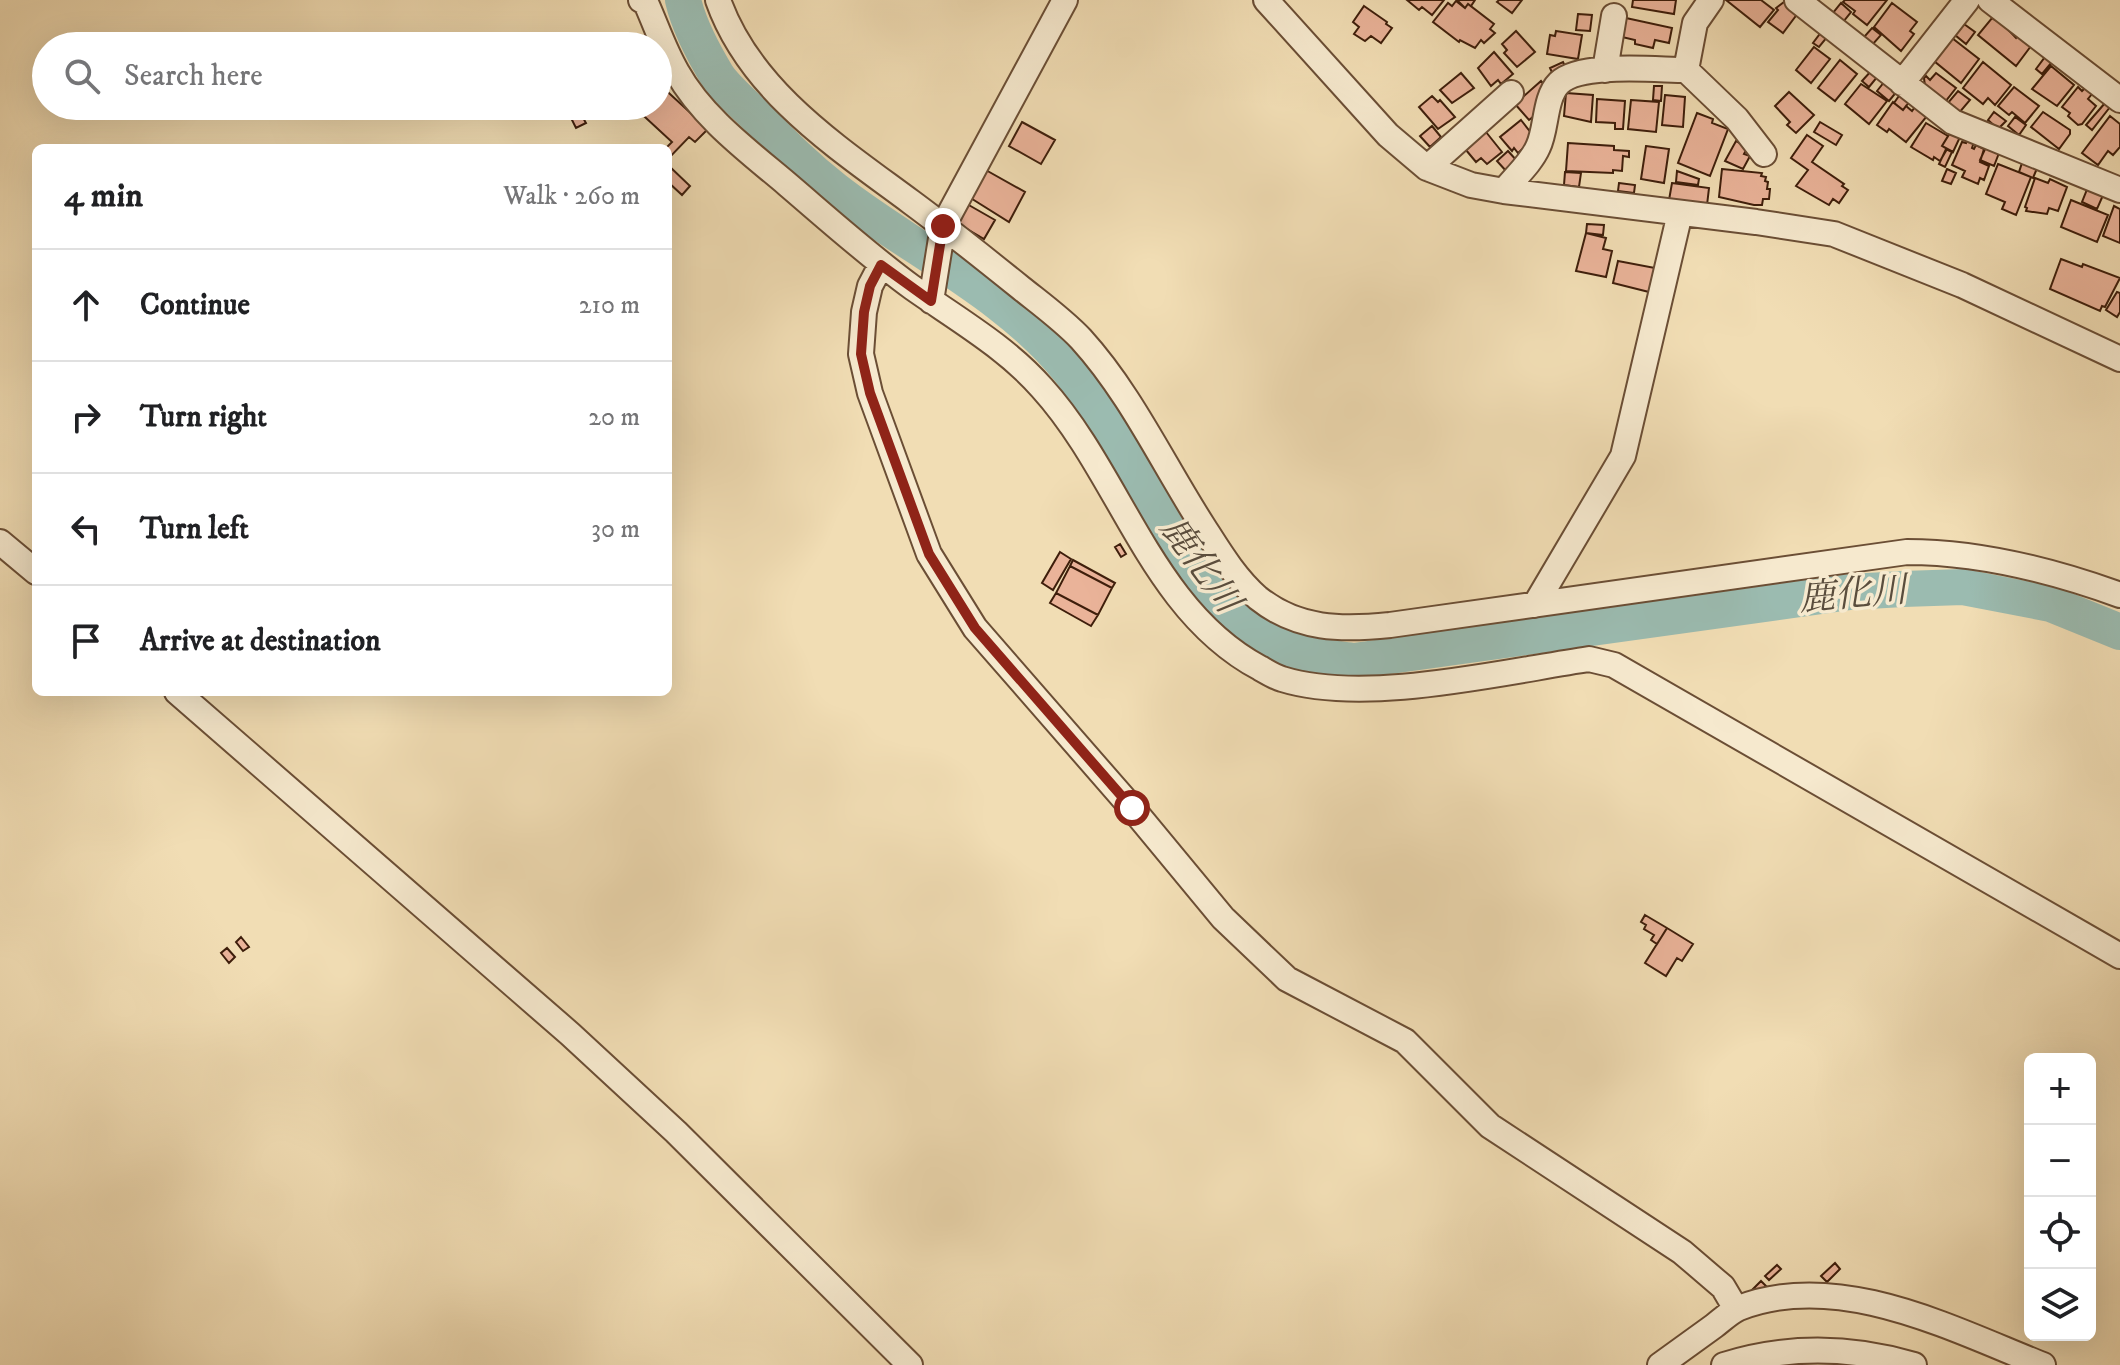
<!DOCTYPE html>
<html lang="en">
<head>
<meta charset="utf-8">
<style>
  body { margin:0; font-family:"IM FELL DW Pica","Noto Serif JP",serif; background:#f6f6f6; color:#202124 }
  .controls { position:absolute; right:24px; bottom:24px; display:grid; overflow:hidden; border-radius:12px; box-shadow:0 8px 32px #0002 }
  .controls button { width:72px; height:72px; display:grid; place-items:center; padding:0; border:0; border-bottom:2px solid #e0e0e0; background:#fff; color:#202124; font:40px sans-serif }
  .stop { position:absolute; width:24px; height:24px; margin:-18px; border:6px solid #8f2418; border-radius:50%; background:#fff }
  .stop.end { background:#8f2418; border-color:#fff; box-shadow:0 2px 8px #0008 }
  .list { margin:0; padding:0; list-style:none }
  h2 { display:flex; justify-content:space-between; align-items:center; height:104px; margin:0; padding:0 32px; font-size:34px }
  h2 small { font-size:26px; font-weight:400; color:#757577 }
  .list li { display:grid; grid-template-columns:52px 1fr auto; gap:24px; align-items:center; box-sizing:border-box; height:112px; padding:0 32px; border-top:2px solid #e0e0e0 }
  .list b { display:block; font-size:30px; white-space:nowrap }
  .list em { font-size:26px; font-style:normal; color:#757577 }
  .icon { flex:none; width:44px; height:44px; fill:none; stroke:currentColor; stroke-width:2; stroke-linecap:round; stroke-linejoin:round }
  .map { position:relative; flex:none; width:2120px; height:1365px; overflow:hidden }
  .search { position:absolute; background:#fff; box-shadow:0 8px 32px #0002; left:32px; top:32px; width:640px; height:88px; display:flex; align-items:center; gap:20px; box-sizing:border-box; padding:0 28px; border-radius:44px; color:#757577; font-size:30px }
  .panel { position:absolute; background:#fff; box-shadow:0 8px 32px #0002; left:32px; top:144px; width:640px; height:552px; border-radius:12px }
  .map>svg:first-child { display:block }
  .lines { fill:none; stroke-linecap:round; stroke-linejoin:round }
  .river { stroke:#9bbbb0; stroke-width:36 }
  .building { fill:#eab399; stroke:#3e1e0b; stroke-width:2 }
  .minor-casing { stroke:#6b4e35; stroke-width:28 }
  .minor { stroke:#f6e9ce; stroke-width:24 }
  .route { stroke:#8f2418; stroke-width:10 }
  .labels { text-anchor:middle; dominant-baseline:central; stroke-width:7; stroke-linejoin:round; paint-order:stroke }
  .water-label { font-size:36px; font-style:italic; fill:#5a4d3d; stroke:#f6e9ce }
</style>
</head>
<body>
<div class="map">
<svg width="2120" height="1365" viewBox="0 0 2120 1365">
  <rect width="100%" height="100%" fill="#f1ddb4"/>
  <filter id="stains"><feTurbulence type="fractalNoise" baseFrequency=".0025" numOctaves="4"/><feColorMatrix values="0 0 0 0 .2 0 0 0 0 .09 0 0 0 0 .02 0 0 0 .5 -.17"/></filter>
  <radialGradient id="worn" r=".72"><stop offset=".6" stop-color="#630" stop-opacity="0"/><stop offset="1" stop-color="#630" stop-opacity=".3"/></radialGradient>
  <g class="lines">
    <path class="river" d="M 683,0 C 689,26 704,54 718,77 C 728,91 744,104 756,116 C 780,142 807,168 835,190 C 912,250 1007,293 1069,370 C 1101,411 1127,458 1153,503 C 1183,555 1213,609 1267,640 C 1295,655 1324,657 1354,661 L 1850,592 L 1903,589 L 1963,587 L 2051,604 L 2120,632"/>
  </g>
  <path class="building" d="M 1407,0 L 1444,0 L 1432,15 L 1422,7 L 1419,10 Z
    M 1457,0 L 1475,0 L 1471,6 L 1468,4 L 1465,8 Z
    M 1499,0 L 1522,0 L 1512,13 L 1497,2 Z
    M 1633,0 L 1676,0 L 1674,14 L 1632,7 Z
    M 1726,0 L 1761,0 L 1774,10 L 1760,27 Z
    M 1845,0 L 1887,0 L 1867,25 L 1853,14 L 1855,11 L 1843,2 Z
    M 1456,1 L 1465,8 L 1468,4 L 1494,24 L 1490,29 L 1495,33 L 1484,43 L 1481,40 L 1475,48 L 1460,40 L 1459,42 L 1433,22 L 1448,3 L 1452,6 Z
    M 1784,2 L 1798,13 L 1783,33 L 1768,22 L 1778,10 L 1776,8 Z
    M 1841,3 L 1851,12 L 1843,22 L 1833,13 Z
    M 1892,3 L 1917,22 L 1910,31 L 1914,34 L 1901,51 L 1874,27 Z
    M 1364,6 L 1387,22 L 1386,24 L 1392,28 L 1381,43 L 1371,36 L 1365,41 L 1354,34 L 1359,27 L 1353,22 Z
    M 1578,14 L 1592,15 L 1590,31 L 1576,30 Z
    M 1626,18 L 1672,28 L 1669,43 L 1655,40 L 1653,48 L 1635,44 L 1635,40 L 1622,37 Z
    M 1992,18 L 1995,20 L 1997,18 L 2016,38 L 2018,35 L 2031,46 L 2016,66 L 1978,35 Z
    M 1964,24 L 1975,32 L 1966,44 L 1955,35 Z
    M 1872,28 L 1881,35 L 1873,44 L 1864,37 Z
    M 1516,31 L 1535,52 L 1517,67 L 1504,53 L 1507,50 L 1502,44 Z
    M 1556,31 L 1582,35 L 1578,59 L 1547,54 L 1550,35 L 1555,36 Z
    M 1822,31 L 1828,36 L 1819,47 L 1813,43 Z
    M 1952,38 L 1979,59 L 1961,83 L 1934,61 Z
    M 1814,47 L 1830,59 L 1811,83 L 1796,70 Z
    M 1494,52 L 1513,74 L 1501,84 L 1498,80 L 1491,86 L 1478,68 Z
    M 2045,57 L 2052,62 L 2042,74 L 2036,69 Z
    M 1840,60 L 1857,74 L 1835,101 L 1818,88 Z
    M 1563,62 L 1567,71 L 1554,77 L 1550,68 Z
    M 1983,62 L 2011,85 L 1995,105 L 1988,98 L 1983,104 L 1963,88 Z
    M 2051,66 L 2074,85 L 2057,106 L 2032,89 Z
    M 1871,71 L 1878,76 L 1869,87 L 1862,81 Z
    M 1461,73 L 1474,88 L 1452,103 L 1440,90 Z
    M 1936,73 L 1956,88 L 1945,102 L 1925,86 L 1924,78 L 1926,76 L 1930,80 Z
    M 1541,81 L 1548,89 L 1543,109 L 1529,120 L 1515,104 Z
    M 1885,81 L 1898,90 L 1889,101 L 1877,91 Z
    M 658,83 L 708,129 L 695,142 L 689,137 L 668,159 L 666,148 L 672,142 L 633,106 L 658,106 Z
    M 1861,84 L 1887,101 L 1869,124 L 1845,104 Z
    M 1654,86 L 1662,86 L 1661,101 L 1653,100 Z
    M 2014,87 L 2039,106 L 2025,123 L 2012,112 L 2009,115 L 1998,106 Z
    M 2078,87 L 2082,91 L 2085,88 L 2092,94 L 2088,99 L 2096,106 L 2082,124 L 2078,125 L 2068,116 L 2070,113 L 2062,107 Z
    M 1958,91 L 1970,100 L 1959,113 L 1947,104 Z
    M 1789,92 L 1814,115 L 1796,133 L 1787,125 L 1790,122 L 1775,106 Z
    M 1566,93 L 1593,95 L 1591,122 L 1564,116 Z
    M 1901,93 L 1910,101 L 1903,110 L 1894,103 Z
    M 1665,95 L 1685,97 L 1683,127 L 1662,125 Z
    M 1432,96 L 1438,102 L 1440,100 L 1455,117 L 1438,129 L 1419,107 Z
    M 1597,99 L 1625,101 L 1623,129 L 1615,129 L 1615,123 L 1596,122 Z
    M 1631,100 L 1659,102 L 1656,132 L 1628,129 Z
    M 1893,102 L 1903,110 L 1906,106 L 1912,111 L 1915,107 L 1927,116 L 1906,142 L 1889,129 L 1887,132 L 1877,125 Z
    M 2105,103 L 2110,107 L 2092,130 L 2086,125 Z
    M 578,109 L 586,123 L 576,128 L 569,114 Z
    M 1994,112 L 2006,121 L 1998,129 L 1988,120 Z
    M 2043,112 L 2070,130 L 2070,134 L 2059,149 L 2031,127 Z
    M 1697,113 L 1713,119 L 1712,123 L 1728,129 L 1710,176 L 1678,163 Z
    M 2110,116 L 2120,124 L 2120,147 L 2113,155 L 2108,151 L 2098,165 L 2082,153 Z
    M 2015,117 L 2026,125 L 2019,135 L 2008,126 Z
    M 1521,120 L 1535,138 L 1518,153 L 1514,148 L 1512,151 L 1500,137 Z
    M 1022,122 L 1055,140 L 1041,164 L 1009,146 Z
    M 1820,122 L 1842,135 L 1836,145 L 1814,132 Z
    M 1926,123 L 1948,136 L 1942,146 L 1947,149 L 1940,161 L 1934,157 L 1933,160 L 1911,147 Z
    M 1432,126 L 1441,137 L 1430,147 L 1420,136 Z
    M 1486,132 L 1502,152 L 1487,164 L 1481,158 L 1476,162 L 1466,150 Z
    M 1950,133 L 1960,137 L 1953,152 L 1942,146 Z
    M 1807,135 L 1823,146 L 1812,162 L 1844,184 L 1842,186 L 1848,190 L 1839,203 L 1833,199 L 1829,205 L 1796,186 L 1808,170 L 1791,158 Z
    M 1967,140 L 1974,142 L 1972,148 L 1974,149 L 1976,145 L 1984,149 L 1980,162 L 1989,166 L 1984,180 L 1980,178 L 1978,184 L 1962,177 L 1965,171 L 1952,165 L 1962,142 L 1966,143 Z
    M 1736,141 L 1748,147 L 1744,154 L 1750,156 L 1743,169 L 1725,161 Z
    M 1568,143 L 1614,146 L 1614,150 L 1629,151 L 1629,157 L 1623,156 L 1622,171 L 1613,170 L 1613,173 L 1566,171 Z
    M 1646,146 L 1669,149 L 1664,183 L 1641,179 Z
    M 1986,147 L 1999,153 L 1994,166 L 1980,160 Z
    M 1946,149 L 1952,152 L 1945,167 L 1939,164 Z
    M 1508,151 L 1518,162 L 1507,172 L 1497,161 Z
    M 2023,160 L 2038,166 L 2033,178 L 2019,172 Z
    M 1998,164 L 2031,177 L 2016,215 L 2002,209 L 2005,202 L 1986,194 Z
    M 668,165 L 690,186 L 682,195 L 668,182 Z
    M 984,169 L 1025,192 L 1009,222 L 969,197 Z
    M 1722,169 L 1762,173 L 1761,176 L 1766,177 L 1765,181 L 1768,182 L 1767,189 L 1770,189 L 1769,199 L 1763,199 L 1762,205 L 1754,205 L 1719,197 Z
    M 1947,169 L 1956,173 L 1951,184 L 1942,181 Z
    M 1677,171 L 1699,179 L 1698,185 L 1676,182 Z
    M 1565,172 L 1581,173 L 1579,187 L 1564,185 Z
    M 2035,178 L 2048,183 L 2050,179 L 2067,187 L 2058,211 L 2049,208 L 2047,214 L 2026,211 L 2027,208 L 2025,207 Z
    M 1619,183 L 1635,185 L 1634,193 L 1618,191 Z
    M 1672,183 L 1709,188 L 1707,205 L 1669,200 Z
    M 2088,187 L 2104,193 L 2097,209 L 2082,202 Z
    M 2071,200 L 2108,215 L 2097,242 L 2061,227 Z
    M 967,204 L 995,220 L 984,239 L 957,223 Z
    M 2114,206 L 2120,209 L 2120,243 L 2103,236 Z
    M 1587,224 L 1604,225 L 1603,235 L 1586,233 Z
    M 1586,233 L 1606,238 L 1603,249 L 1612,251 L 1606,277 L 1576,271 Z
    M 2061,259 L 2082,267 L 2083,264 L 2120,278 L 2105,307 L 2102,306 L 2100,311 L 2050,289 Z
    M 1618,261 L 1655,268 L 1649,292 L 1613,283 Z
    M 2117,292 L 2120,293 L 2120,312 L 2117,317 L 2106,310 Z
    M 1120,544 L 1126,554 L 1121,557 L 1115,547 Z
    M 1060,552 L 1071,559 L 1053,590 L 1042,583 Z
    M 1073,560 L 1115,583 L 1112,588 L 1070,566 Z
    M 1070,566 L 1112,588 L 1098,615 L 1056,593 Z
    M 1056,593 L 1098,615 L 1091,626 L 1050,603 Z
    M 1645,915 L 1667,928 L 1657,944 L 1651,940 L 1654,935 L 1644,929 L 1646,925 L 1641,922 Z
    M 1667,928 L 1693,944 L 1682,961 L 1677,958 L 1666,976 L 1645,963 Z
    M 241,937 L 249,947 L 243,951 L 236,942 Z
    M 227,948 L 235,957 L 229,963 L 221,953 Z
    M 1835,1263 L 1840,1269 L 1827,1282 L 1821,1276 Z
    M 1777,1265 L 1781,1269 L 1769,1280 L 1765,1276 Z
    M 1761,1281 L 1766,1286 L 1753,1299 L 1748,1294 Z"/>
  <g class="lines">
    <g class="minor-casing">
      <path id="minor" d="M 641,0 L 646,3 C 656,25 664,50 677,72 C 702,117 748,151 787,184 C 828,219 869,256 913,288 C 957,319 1006,347 1042,388 C 1121,475 1151,610 1260,668 C 1267,672 1275,677 1282,679 C 1365,705 1502,672 1589,659 L 1614,665 L 2120,956
        M 718,0 C 750,91 837,147 911,202 C 949,230 985,259 1021,288 C 1041,304 1063,320 1081,339 C 1131,394 1163,464 1203,526 C 1219,551 1235,578 1258,598 C 1298,630 1342,630 1390,625 L 1907,552 C 1980,552 2051,570 2120,595
        M 1266,0 L 1388,135 L 1427,168 L 1471,185 L 1504,191 L 1756,222 L 1834,234 L 1962,285 L 2120,359
        M 1797,0 L 1953,122 L 2120,190
        M 1990,0 L 2120,100
        M 1605,70 L 1614,16
        M 1686,70 L 1737,119 L 1764,154
        M 1902,83 L 1967,0
        M 1427,168 L 1511,93
        M 1504,191 C 1515,177 1531,163 1538,147 C 1547,129 1544,98 1559,83 C 1581,62 1656,70 1686,70 L 1695,23 L 1711,0
        M 881,265 L 870,286 L 864,312 L 861,354 L 870,393 L 929,554 L 975,628 L 1132,808 L 1223,918 L 1287,979 L 1405,1041 L 1490,1126 L 1682,1252 L 1723,1287 L 1736,1309
        M 931,301 L 943,226 L 1065,0
        M 0,542 L 36,572
        M 1535,605 L 1623,456 L 1680,213
        M 177,692 L 570,1034 L 676,1132 L 910,1365
        M 1660,1365 C 1678,1352 1696,1339 1714,1326 C 1722,1320 1730,1312 1739,1308 C 1838,1269 1952,1329 2043,1365
        M 1724,1365 C 1788,1345 1850,1346 1914,1365"/>
    </g>
    <use href="#minor" class="minor"/>
  </g>
  <g class="lines">
    <path class="route" d="M 943,226 L 931,301 L 881,265 L 870,286 L 864,312 L 861,354 L 870,393 L 929,554 L 975,628 L 1132,808"/>
  </g>
  <g class="labels">
    <g class="water-label">
      <text transform="translate(1200 565) rotate(54)">鹿化川</text>
      <text transform="translate(1853 595) rotate(-5)">鹿化川</text>
    </g>
  </g>
  <rect width="100%" height="100%" filter="url(#stains)"/>
  <rect width="100%" height="100%" fill="url(#worn)"/>
</svg>
<div class="controls">
<button>+</button>
<button>−</button>
<button><svg class="icon" aria-label="locate" viewBox="0 0 24 24"><circle cx="12" cy="12" r="6"/><path d="M12 2v4M12 18v4M2 12h4M18 12h4"/></svg></button>
<button><svg class="icon" aria-label="layers" viewBox="0 0 24 24"><path d="M12 4l9 5-9 5-9-5zM3 14l9 5 9-5"/></svg></button>
</div>
<div class="stop" style="left:1132px;top:808px"></div>
<div class="stop end" style="left:943px;top:226px"></div>
<div class="search"><svg class="icon" aria-label="search" viewBox="0 0 24 24"><circle cx="10" cy="10" r="6"/><path d="M15 15l6 6"/></svg>Search here</div>
<section class="panel">
<h2>4 min<small>Walk · 260 m</small></h2>
<ul class="list">
<li><svg class="icon" aria-label="ahead" viewBox="0 0 24 24"><path d="M12 20V5M6 11l6-6 6 6"/></svg><div><b>Continue</b></div><em>210 m</em></li>
<li><svg class="icon" aria-label="right" viewBox="0 0 24 24"><path d="M7 20v-9h11M14 6l5 5-5 5"/></svg><div><b>Turn right</b></div><em>20 m</em></li>
<li><svg class="icon" aria-label="left" viewBox="0 0 24 24"><path d="M17 20v-9H6M10 6l-5 5 5 5"/></svg><div><b>Turn left</b></div><em>30 m</em></li>
<li><svg class="icon" aria-label="arrive" viewBox="0 0 24 24"><path d="M6 21V4h12l-3 4 3 4H6"/></svg><div><b>Arrive at destination</b></div></li>
</ul>
</section>
</div>
</body>
</html>
